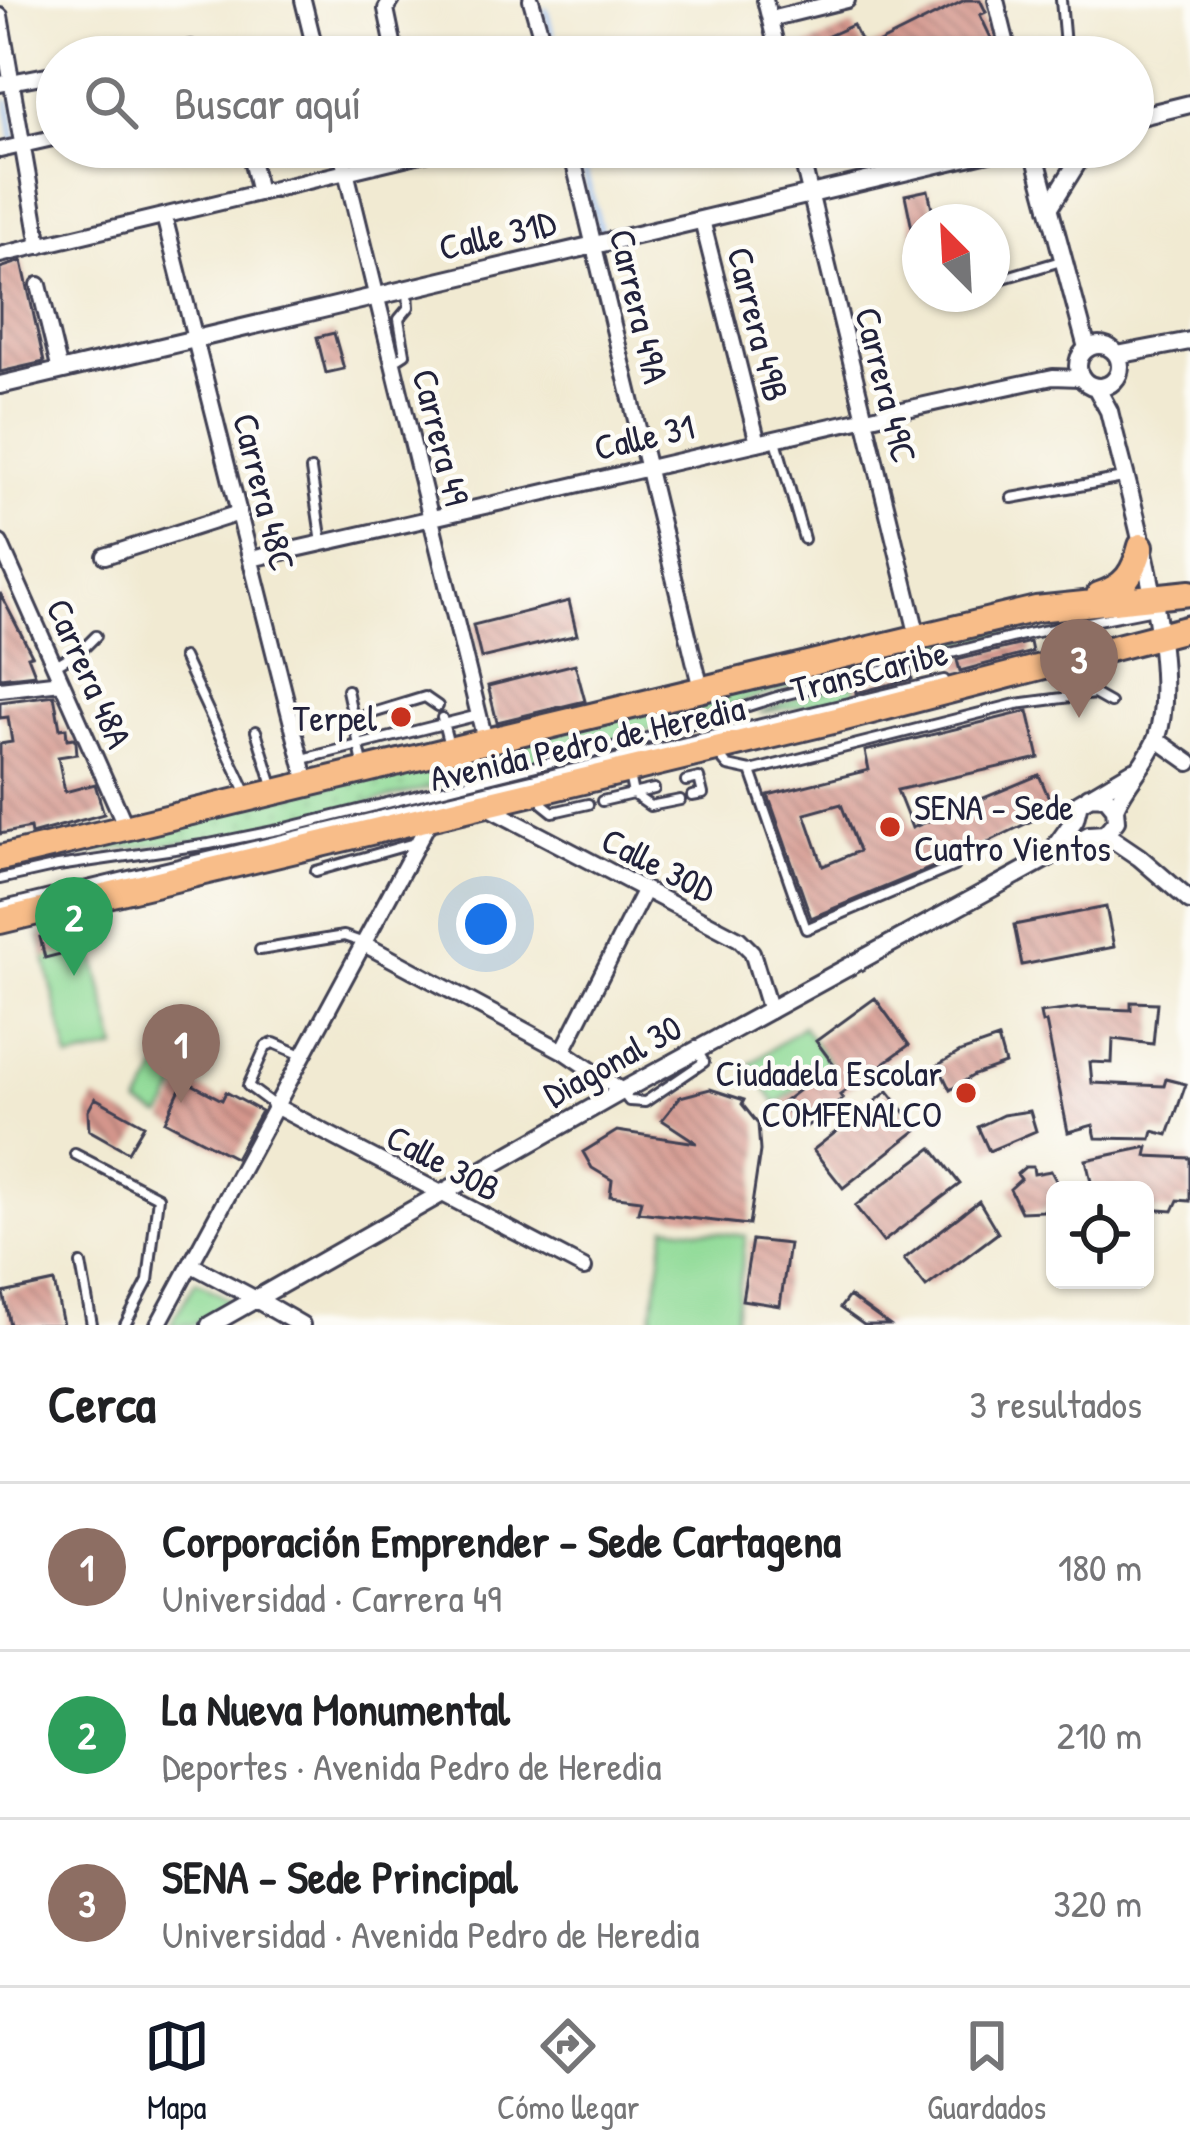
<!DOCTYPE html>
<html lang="es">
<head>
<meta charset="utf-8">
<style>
  body { margin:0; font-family:"Patrick Hand",sans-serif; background:#f2f2f2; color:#202124 }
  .controls { position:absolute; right:36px; bottom:36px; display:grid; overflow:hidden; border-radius:18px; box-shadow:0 3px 9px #0004 }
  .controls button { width:108px; height:108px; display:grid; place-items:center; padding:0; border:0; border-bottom:3px solid #e0e0e0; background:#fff; color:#202124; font:60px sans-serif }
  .compass { position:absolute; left:902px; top:204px; width:108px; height:108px; border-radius:50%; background:#fff; box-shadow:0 3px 9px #0004; rotate:336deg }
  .you { position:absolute; left:486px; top:924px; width:42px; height:42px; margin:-30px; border:9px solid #fff; border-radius:50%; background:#1a73e8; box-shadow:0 0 0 18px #1a73e833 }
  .badge { display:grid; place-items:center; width:78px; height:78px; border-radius:50%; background:#111827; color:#fff; font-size:39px; font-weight:700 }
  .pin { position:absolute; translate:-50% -99px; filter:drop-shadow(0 3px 6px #0008) }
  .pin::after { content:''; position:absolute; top:63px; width:42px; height:36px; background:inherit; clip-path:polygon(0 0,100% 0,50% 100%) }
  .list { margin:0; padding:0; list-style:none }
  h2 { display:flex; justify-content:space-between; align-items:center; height:156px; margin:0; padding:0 48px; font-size:51px }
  h2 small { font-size:39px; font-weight:400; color:#757577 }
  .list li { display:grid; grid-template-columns:78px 1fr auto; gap:36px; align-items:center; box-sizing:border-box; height:168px; padding:0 48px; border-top:3px solid #e0e0e0 }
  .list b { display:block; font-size:45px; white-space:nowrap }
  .list p { margin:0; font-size:39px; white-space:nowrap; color:#757577 }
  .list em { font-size:39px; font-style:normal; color:#757577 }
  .icon { flex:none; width:66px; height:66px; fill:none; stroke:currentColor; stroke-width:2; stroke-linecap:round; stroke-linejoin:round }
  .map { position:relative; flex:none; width:1190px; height:1325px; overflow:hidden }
  .search { position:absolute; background:#fff; box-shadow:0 3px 9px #0004; left:36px; right:36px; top:36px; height:132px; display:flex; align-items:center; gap:30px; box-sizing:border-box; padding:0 42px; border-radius:66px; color:#757577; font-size:45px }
  .sheet { height:660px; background:#fff }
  nav { display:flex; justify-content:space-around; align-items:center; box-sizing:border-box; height:168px; border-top:3px solid #e0e0e0; background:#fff; font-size:33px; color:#757577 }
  nav a { display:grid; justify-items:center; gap:6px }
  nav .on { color:#111827 }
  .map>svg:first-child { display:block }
  .grass { fill:url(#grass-tufts); stroke:#587e68; stroke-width:3 }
  .park { fill:url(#park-dots); stroke:#587e68; stroke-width:3 }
  .garden { fill:#8fda96; stroke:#587e68; stroke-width:3 }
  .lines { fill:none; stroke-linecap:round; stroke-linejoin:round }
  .stream { stroke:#85b5f0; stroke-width:4.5 }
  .building { fill:url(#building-back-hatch); fill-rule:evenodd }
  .service-casing { stroke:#414052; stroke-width:14 }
  .minor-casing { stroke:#414052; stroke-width:20 }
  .tertiary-casing { stroke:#414052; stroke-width:22 }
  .trunk-casing { stroke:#414052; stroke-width:30 }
  .service { stroke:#fff; stroke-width:8 }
  .minor { stroke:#fff; stroke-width:14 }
  .tertiary { stroke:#fff; stroke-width:16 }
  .trunk { stroke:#f8bd89; stroke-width:24 }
  .poi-dot { fill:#c8321e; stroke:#fdfcf7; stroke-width:4.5 }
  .labels { text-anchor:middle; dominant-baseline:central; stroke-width:9; stroke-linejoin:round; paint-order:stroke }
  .street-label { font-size:36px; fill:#22223b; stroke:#fdfcf7 }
  .poi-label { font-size:36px; fill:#22223b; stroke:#fdfcf7; text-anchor:end }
</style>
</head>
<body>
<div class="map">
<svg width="1190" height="1325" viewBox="0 0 1190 1325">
  <defs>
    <pattern id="grass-tufts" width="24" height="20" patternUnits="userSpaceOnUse" patternTransform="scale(3)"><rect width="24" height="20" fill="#8fda96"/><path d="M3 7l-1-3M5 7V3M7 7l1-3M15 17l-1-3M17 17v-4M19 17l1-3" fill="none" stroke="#7bbb82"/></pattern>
    <pattern id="park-dots" width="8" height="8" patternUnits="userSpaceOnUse" patternTransform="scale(3)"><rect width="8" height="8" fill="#8fda96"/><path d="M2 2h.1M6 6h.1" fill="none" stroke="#7bbb82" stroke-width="1.8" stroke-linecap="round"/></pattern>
    <pattern id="building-back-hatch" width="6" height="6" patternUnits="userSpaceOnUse" patternTransform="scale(3)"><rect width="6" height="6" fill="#d4968c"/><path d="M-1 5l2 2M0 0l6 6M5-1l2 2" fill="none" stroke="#ac7a74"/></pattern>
  </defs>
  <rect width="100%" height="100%" fill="#fdfcf7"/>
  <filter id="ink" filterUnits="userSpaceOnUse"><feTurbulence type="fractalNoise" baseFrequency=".00833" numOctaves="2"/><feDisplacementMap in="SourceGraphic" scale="24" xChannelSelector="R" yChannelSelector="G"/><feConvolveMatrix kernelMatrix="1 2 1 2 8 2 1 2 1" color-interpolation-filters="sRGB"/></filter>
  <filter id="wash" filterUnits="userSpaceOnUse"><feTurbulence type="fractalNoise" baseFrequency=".004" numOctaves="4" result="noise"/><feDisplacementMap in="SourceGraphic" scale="48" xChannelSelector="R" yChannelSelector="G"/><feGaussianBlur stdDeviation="2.7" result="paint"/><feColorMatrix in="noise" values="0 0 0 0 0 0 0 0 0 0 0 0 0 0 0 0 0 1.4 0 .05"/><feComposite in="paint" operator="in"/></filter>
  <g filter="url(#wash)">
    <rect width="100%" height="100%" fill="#f1ead2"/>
    <path class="grass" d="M 854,683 L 857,697 L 759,713 L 795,698 Z"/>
    <path class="park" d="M 1059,611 L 1061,619 L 835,674 L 599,745 L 239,836 L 96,852 L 0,872 L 0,864 Z"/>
    <path class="garden" d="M 87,926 L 117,1049 L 69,1060 L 40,937 Z
      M 803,1026 L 831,1065 L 776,1104 L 749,1065 Z
      M 161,1064 L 183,1076 L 162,1117 L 139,1105 Z
      M 666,1226 L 746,1236 L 734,1325 L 651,1325 Z
      M 196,1281 L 233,1302 L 192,1325 L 170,1325 Z"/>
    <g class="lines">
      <path class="stream" d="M 546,9 L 557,57
        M 8,101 L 14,143
        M 578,147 L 601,232"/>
    </g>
    <g id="blocks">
      <path class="building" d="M 965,0 L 980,0 L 986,12 L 980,15 L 993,42 L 988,44 L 995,57 L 804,57 L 800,49 L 853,25 L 865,50 Z
        M 928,190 L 935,222 L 920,222 L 920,243 L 915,243 L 905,195 Z
        M 22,261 L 44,362 L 0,372 L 0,268 Z
        M 334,333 L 344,369 L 326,373 L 317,337 Z
        M 0,593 L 32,655 L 28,656 L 35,674 L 0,678 Z
        M 569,601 L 577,635 L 481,658 L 473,625 Z
        M 1030,642 L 1032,652 L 960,671 L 957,660 Z
        M 575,664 L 585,701 L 497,722 L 488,686 Z
        M 911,672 L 912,679 L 856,693 L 855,686 Z
        M 54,695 L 60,729 L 66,728 L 67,739 L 74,738 L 76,742 L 77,754 L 58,757 L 65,792 L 95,784 L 104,814 L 31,834 L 30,828 L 0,834 L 0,744 L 12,742 L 8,717 L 0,718 L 0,702 Z
        M 1028,711 L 1039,758 L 897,790 L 912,828 L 1039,775 L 1054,810 L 955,858 L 811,918 L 768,795 L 869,770 L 865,751 ZM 841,804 L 859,851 L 823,866 L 805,814 Z
        M 1106,907 L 1114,947 L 1022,965 L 1014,925 Z
        M 87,926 L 92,946 L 45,958 L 40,937 Z
        M 875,998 L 909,1045 L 840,1095 L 843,1099 L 802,1130 L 782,1103 L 833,1064 L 816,1041 Z
        M 1131,1002 L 1157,1003 L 1153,1044 L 1113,1039 L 1112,1063 L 1090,1062 L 1092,1083 L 1164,1086 L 1166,1079 L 1186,1084 L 1168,1135 L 1153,1131 L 1151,1139 L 1096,1138 L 1093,1125 L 1068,1132 L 1046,1022 L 1042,1023 L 1040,1013 L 1080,1008 L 1131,1010 Z
        M 998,1039 L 1005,1064 L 974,1075 L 950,1090 L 938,1065 L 960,1052 Z
        M 184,1080 L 222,1100 L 226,1092 L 261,1111 L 235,1158 L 165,1121 Z
        M 710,1089 L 744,1100 L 742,1104 L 758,1124 L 760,1151 L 749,1225 L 638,1212 L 641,1200 L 610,1196 L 612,1180 L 592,1168 L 583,1152 L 617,1131 L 697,1143 L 662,1120 L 680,1097 Z
        M 888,1091 L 918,1129 L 843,1188 L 813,1150 Z
        M 95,1098 L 144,1125 L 128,1152 L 89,1130 L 88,1111 Z
        M 1030,1111 L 1036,1131 L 989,1151 L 978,1127 L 1003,1115 Z
        M 1148,1147 L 1146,1156 L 1190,1158 L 1190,1201 L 1178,1200 L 1173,1211 L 1145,1209 L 1145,1190 L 1093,1190 L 1086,1160 Z
        M 932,1148 L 960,1184 L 883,1242 L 855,1206 Z
        M 1025,1167 L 1033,1167 L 1034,1174 L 1051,1171 L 1061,1190 L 1055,1190 L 1055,1198 L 1043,1211 L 1021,1212 L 1010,1189 L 1021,1179 L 1017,1174 Z
        M 979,1201 L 998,1233 L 926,1287 L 904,1259 Z
        M 752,1240 L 789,1244 L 780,1306 L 742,1300 Z
        M 54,1282 L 63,1325 L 10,1325 L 3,1293 Z
        M 849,1296 L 889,1325 L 864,1325 L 840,1308 Z"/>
    </g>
  </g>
  <g filter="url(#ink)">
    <use href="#blocks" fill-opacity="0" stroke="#414052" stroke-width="3"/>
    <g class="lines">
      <g class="service-casing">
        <path id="service" d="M 1061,0 L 1066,57
          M 1000,279 L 1061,261
          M 394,361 L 405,354 L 399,319 L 409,307 L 408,292
          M 776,440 L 804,539
          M 311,470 L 322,543
          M 1012,498 L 1123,478
          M 183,657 L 248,796
          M 54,666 L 83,649 L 96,636
          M 347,690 L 363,764
          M 442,718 L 449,746
          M 353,719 L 425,697 L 438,706
          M 256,731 L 274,789
          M 717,753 L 728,766 L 751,771 L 1016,704 L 1094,694 L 1110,703
          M 303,759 L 479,715
          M 751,771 L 806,929 L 954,866
          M 629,775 L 633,794 L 650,806 L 680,800
          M 686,781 L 699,778 L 703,794 L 692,796
          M 541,796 L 543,804 L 553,812 L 588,804
          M 602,801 L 654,789
          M 316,871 L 418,842
          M 0,879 L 58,866 L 209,844 L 278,830 L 641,740 L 783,695 L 1027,634 L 1154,609
          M 0,907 L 944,680
          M 260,950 L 344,936 L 364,943
          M 623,1093 L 629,1101 L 645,1102 L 704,1062 L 698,1052
          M 275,1106 L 248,1086 L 266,1046 L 274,1043 L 302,1055
          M 75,1154 L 158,1197 L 148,1281 L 125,1325
          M 81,1264 L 92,1325"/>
      </g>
      <g class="minor-casing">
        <path id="minor" d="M 303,0 L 317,57
          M 392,0 L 386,9 L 396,57
          M 531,0 L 547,57
          M 765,0 L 779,57
          M 996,0 L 1010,57
          M 0,16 L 40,246
          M 770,19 L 847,0
          M 144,57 L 191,48 L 220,57
          M 0,84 L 57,73
          M 248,147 L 259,193
          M 340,147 L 485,740
          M 570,147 L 701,689
          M 799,147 L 918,637
          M 0,150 L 57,137
          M 164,216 L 307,783
          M 702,220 L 758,443
          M 0,255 L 450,147
          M 39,285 L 60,371
          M 0,543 L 126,827
          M 105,556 L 239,513
          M 251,559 C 519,500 785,434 1053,377 L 1080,378
          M 0,689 L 61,682
          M 1156,739 L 1190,763
          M 485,806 L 739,939 L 752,952 L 770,1011
          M 364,944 L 563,1051 L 622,1091
          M 563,1051 L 644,891
          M 277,1107 L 584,1268
          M 192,1265 L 256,1299
          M 158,1325 L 430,820"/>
      </g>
      <g class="tertiary-casing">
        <path id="tertiary" d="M 1133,118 L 1190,104
          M 1033,147 L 1087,348
          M 1049,208 L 1087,147
          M1078 366a21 21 0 1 1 42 0a21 21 0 1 1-42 0Z
          M 1117,355 L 1190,341
          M 0,385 L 1010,147
          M 1096,387 L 1109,411 C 1127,488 1182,664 1157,737 C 1148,762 1126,782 1115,808
          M 1105,834 L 1139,857 L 1190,901
          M 1053,850 L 1075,819 L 1079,803 L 1133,771
          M 256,1299 L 301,1325
          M 210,1325 L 622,1091 L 1089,835 L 1105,834 L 1116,821 L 1115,808 L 1106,797 L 1089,796"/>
      </g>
      <g class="trunk-casing">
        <path id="trunk" d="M 1099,595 C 1126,586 1134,573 1141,546
          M 0,858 L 1036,609 L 1190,593
          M 0,921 L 837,720 L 1190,628"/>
      </g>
      <use href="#service" class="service"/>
      <use href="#minor" class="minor"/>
      <use href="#tertiary" class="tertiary"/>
      <use href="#trunk" class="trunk"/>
    </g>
  </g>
  <g class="poi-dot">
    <circle cx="401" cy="717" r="12"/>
    <circle cx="890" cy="827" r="12"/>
    <circle cx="966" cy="1093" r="12"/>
  </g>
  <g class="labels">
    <g class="street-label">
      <text transform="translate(497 234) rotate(-13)">Calle 31D</text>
      <text transform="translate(640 306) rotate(77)">Carrera 49A</text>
      <text transform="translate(759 324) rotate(76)">Carrera 49B</text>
      <text transform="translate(887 385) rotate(76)">Carrera 49C</text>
      <text transform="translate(644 436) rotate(-13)">Calle 31</text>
      <text transform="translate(442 437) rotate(76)">Carrera 49</text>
      <text transform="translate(265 492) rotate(76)">Carrera 48C</text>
      <text transform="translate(869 670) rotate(-14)">TransCaribe</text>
      <text transform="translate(90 673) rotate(66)">Carrera 48A</text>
      <text transform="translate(587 742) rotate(-13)">Avenida Pedro de Heredia</text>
      <text transform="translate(659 864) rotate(27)">Calle 30D</text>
      <text transform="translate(612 1060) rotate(-29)">Diagonal 30</text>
      <text transform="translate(444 1162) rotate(28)">Calle 30B</text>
    </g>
    <g class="poi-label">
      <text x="377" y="717">Terpel</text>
      <text x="914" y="806" text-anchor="start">SENA - Sede<tspan x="914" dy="41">Cuatro Vientos</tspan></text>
      <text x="942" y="1072">Ciudadela Escolar<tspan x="942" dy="41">COMFENALCO</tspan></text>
    </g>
  </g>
</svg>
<div class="controls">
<button><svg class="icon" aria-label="locate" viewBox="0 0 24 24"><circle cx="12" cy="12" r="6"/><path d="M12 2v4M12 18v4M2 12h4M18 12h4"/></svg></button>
</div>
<svg class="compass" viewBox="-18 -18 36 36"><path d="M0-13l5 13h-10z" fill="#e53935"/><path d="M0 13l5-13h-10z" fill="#757577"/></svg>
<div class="you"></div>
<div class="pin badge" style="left:181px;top:1103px;background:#8d6e63">1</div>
<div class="pin badge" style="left:74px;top:976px;background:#2e9e5b">2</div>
<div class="pin badge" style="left:1079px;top:718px;background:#8d6e63">3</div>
<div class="search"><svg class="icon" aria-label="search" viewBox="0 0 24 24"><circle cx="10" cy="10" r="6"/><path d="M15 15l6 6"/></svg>Buscar aquí</div>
</div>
<section class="sheet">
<h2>Cerca<small>3 resultados</small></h2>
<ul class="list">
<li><span class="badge" style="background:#8d6e63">1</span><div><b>Corporación Emprender - Sede Cartagena</b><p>Universidad · Carrera 49</p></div><em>180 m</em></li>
<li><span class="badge" style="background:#2e9e5b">2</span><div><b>La Nueva Monumental</b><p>Deportes · Avenida Pedro de Heredia</p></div><em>210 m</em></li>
<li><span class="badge" style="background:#8d6e63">3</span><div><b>SENA - Sede Principal</b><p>Universidad · Avenida Pedro de Heredia</p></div><em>320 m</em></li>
</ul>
</section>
<nav>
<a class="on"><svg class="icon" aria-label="map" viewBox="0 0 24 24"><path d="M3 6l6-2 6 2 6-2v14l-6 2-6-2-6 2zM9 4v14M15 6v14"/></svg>Mapa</a>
<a><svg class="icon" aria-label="directions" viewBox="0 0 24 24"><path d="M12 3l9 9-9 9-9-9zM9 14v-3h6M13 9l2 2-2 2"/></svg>Cómo llegar</a>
<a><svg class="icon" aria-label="saved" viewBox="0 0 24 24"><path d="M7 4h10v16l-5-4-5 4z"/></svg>Guardados</a>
</nav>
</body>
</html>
